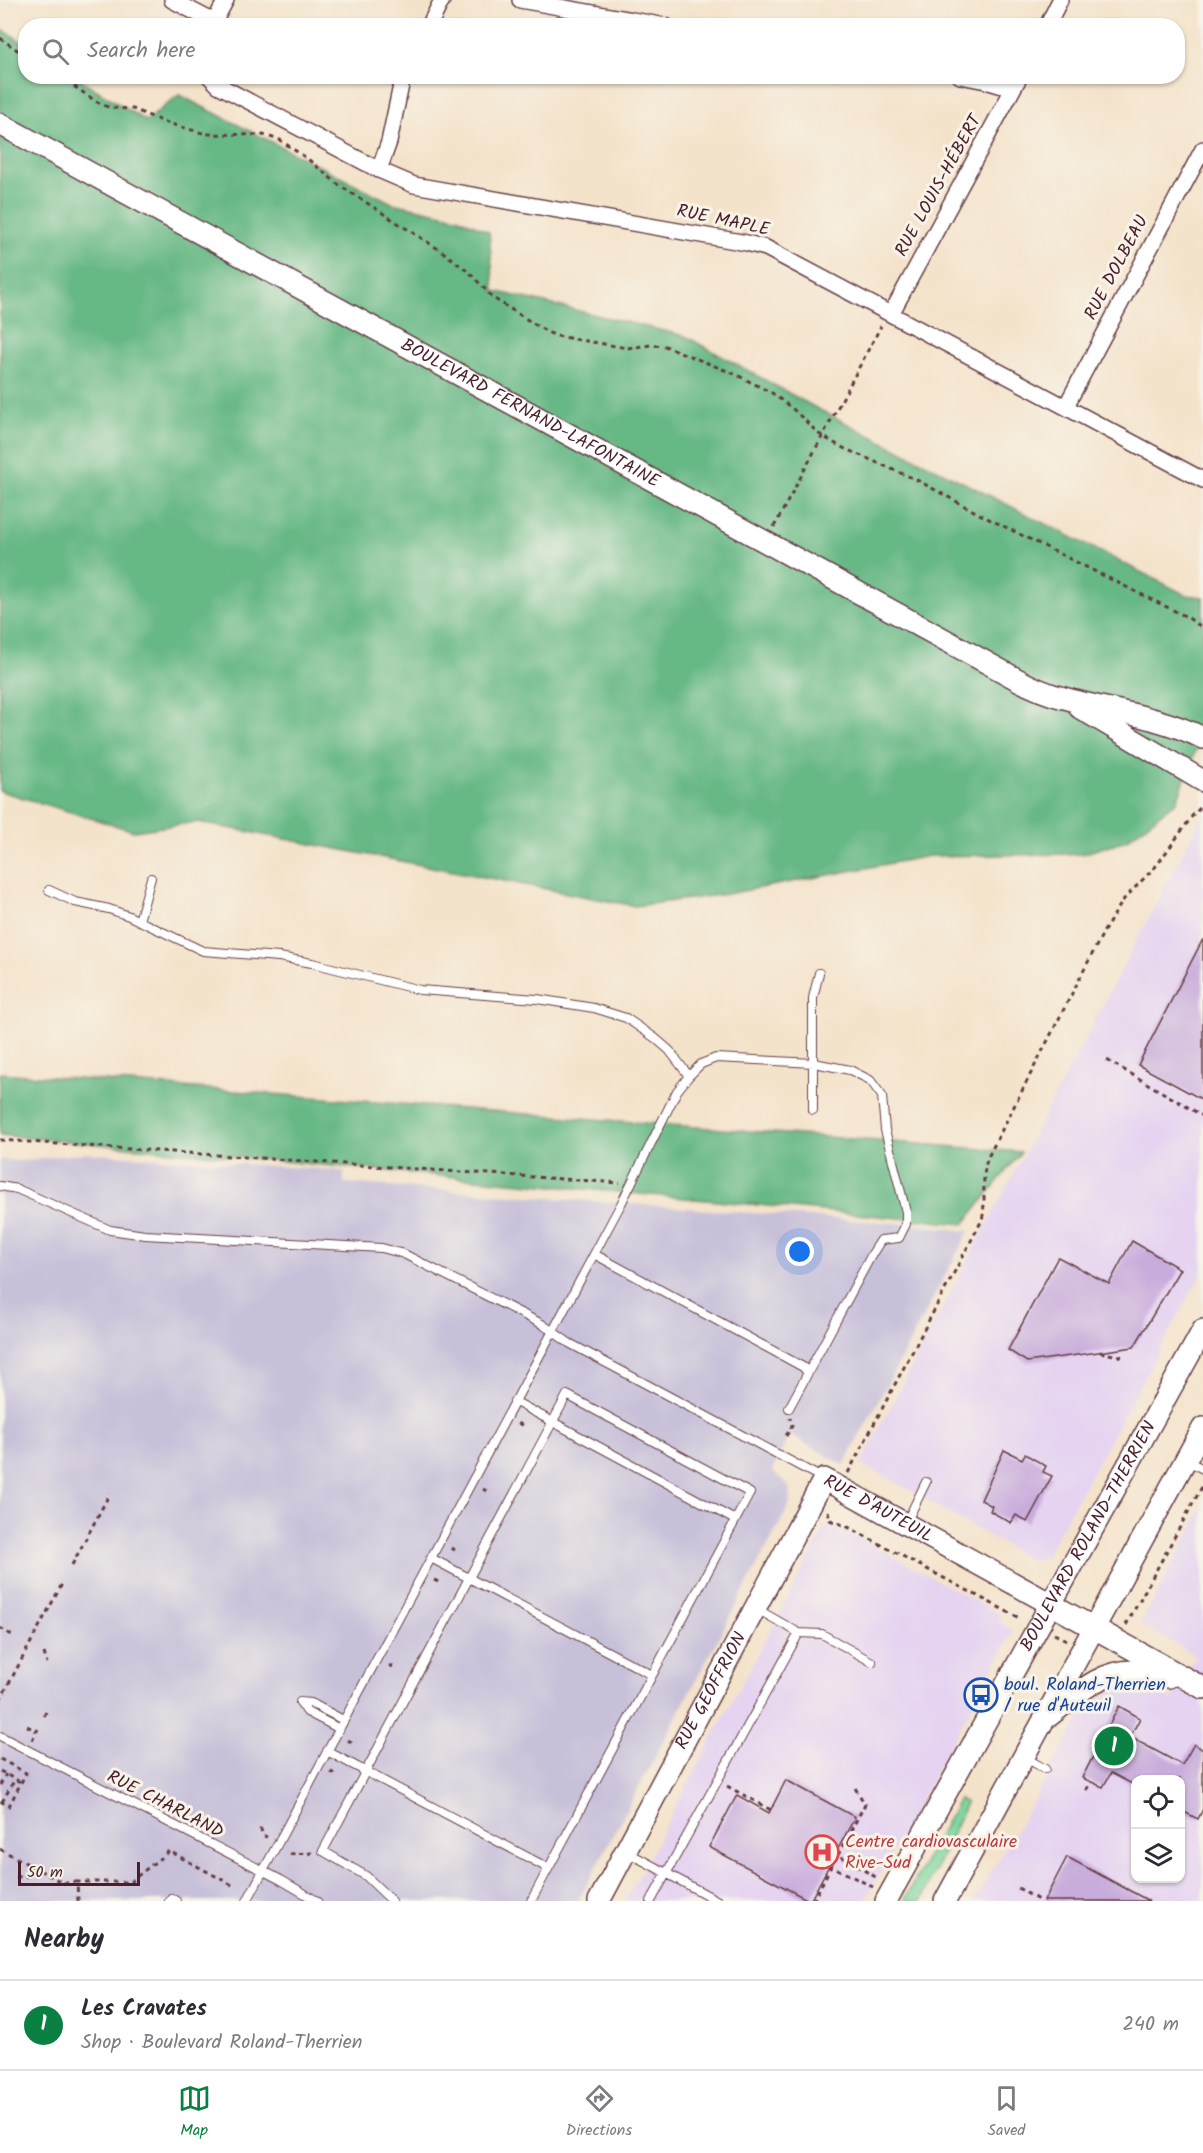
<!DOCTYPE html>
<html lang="en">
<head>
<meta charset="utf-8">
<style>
  body { margin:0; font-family:Kalam,sans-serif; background:#f2f2f3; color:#2b2b33 }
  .controls { position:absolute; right:18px; bottom:18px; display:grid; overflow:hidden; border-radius:12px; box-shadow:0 2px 4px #0004 }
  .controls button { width:54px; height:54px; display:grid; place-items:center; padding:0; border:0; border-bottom:2px solid #e1e1e2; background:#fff; color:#2b2b33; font:30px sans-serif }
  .scale { position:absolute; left:18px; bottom:15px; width:122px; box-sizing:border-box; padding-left:6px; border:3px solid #4a1f2b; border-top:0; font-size:16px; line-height:21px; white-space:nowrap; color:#4a1f2b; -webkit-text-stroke:4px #f7f3e8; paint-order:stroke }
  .you { position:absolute; left:800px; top:1252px; width:21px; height:21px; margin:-15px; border:4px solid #fff; border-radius:50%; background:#1a73e8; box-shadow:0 0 0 9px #1a73e833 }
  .badge { display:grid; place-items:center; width:39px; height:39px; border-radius:50%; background:#0b8043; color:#fff; font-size:20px; font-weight:700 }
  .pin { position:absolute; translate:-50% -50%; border:3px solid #fff; box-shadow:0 2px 6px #0006 }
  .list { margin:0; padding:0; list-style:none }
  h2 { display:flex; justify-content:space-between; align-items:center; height:78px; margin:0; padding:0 24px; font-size:26px }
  h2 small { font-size:20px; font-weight:400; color:#7c7c81 }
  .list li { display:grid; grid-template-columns:39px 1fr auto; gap:18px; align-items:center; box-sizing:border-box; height:90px; padding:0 24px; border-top:2px solid #e1e1e2 }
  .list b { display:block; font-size:22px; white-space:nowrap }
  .list p { margin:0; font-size:20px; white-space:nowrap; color:#7c7c81 }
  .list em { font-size:20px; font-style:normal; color:#7c7c81 }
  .icon { flex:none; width:33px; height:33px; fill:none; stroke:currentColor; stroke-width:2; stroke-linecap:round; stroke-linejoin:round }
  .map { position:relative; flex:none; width:1203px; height:1901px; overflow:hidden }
  .search { position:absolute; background:#fff; box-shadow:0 2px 4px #0004; left:18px; right:18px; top:18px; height:66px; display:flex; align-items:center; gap:15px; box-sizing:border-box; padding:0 21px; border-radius:24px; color:#7c7c81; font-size:22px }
  .sheet { height:168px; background:#fff }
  nav { display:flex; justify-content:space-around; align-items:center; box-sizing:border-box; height:84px; border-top:2px solid #e1e1e2; background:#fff; font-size:16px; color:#7c7c81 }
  nav a { display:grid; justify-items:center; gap:3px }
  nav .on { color:#0b8043 }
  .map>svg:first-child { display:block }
  .built { fill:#e5d3f1; fill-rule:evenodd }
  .industrial { fill:#c7c0d9 }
  .green { fill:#7ed79e; stroke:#647b64; stroke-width:1.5 }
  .forest { fill:#66b885; stroke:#586c58; stroke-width:1.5 }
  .building { fill:#c8acdb }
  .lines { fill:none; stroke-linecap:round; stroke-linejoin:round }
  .lane-casing { stroke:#643c43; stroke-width:10 }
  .street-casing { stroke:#643c43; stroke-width:18 }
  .secondary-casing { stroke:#643c43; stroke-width:24 }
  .path { stroke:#643c43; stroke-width:3; stroke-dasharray:4.5 4.5; stroke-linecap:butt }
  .lane { stroke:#fff; stroke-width:8 }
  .street { stroke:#fff; stroke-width:15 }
  .secondary { stroke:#fff; stroke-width:21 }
  .labels { text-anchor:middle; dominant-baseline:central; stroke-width:6; stroke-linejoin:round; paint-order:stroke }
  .street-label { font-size:18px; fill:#4a1f2b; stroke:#f7f3e8 }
  .transit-label { font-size:18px; fill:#164399; stroke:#f7f3e8; text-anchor:start }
  .health-label { font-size:18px; fill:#be3a42; stroke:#f7f3e8; text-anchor:start }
</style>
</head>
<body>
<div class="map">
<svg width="1203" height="1901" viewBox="0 0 1203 1901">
  <rect width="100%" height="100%" fill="#f7f3e8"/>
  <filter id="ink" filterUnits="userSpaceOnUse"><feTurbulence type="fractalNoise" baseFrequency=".0167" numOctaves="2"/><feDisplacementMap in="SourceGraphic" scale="12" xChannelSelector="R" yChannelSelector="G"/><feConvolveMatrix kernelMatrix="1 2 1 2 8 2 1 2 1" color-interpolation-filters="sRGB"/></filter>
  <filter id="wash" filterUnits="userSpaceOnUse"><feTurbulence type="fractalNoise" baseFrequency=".008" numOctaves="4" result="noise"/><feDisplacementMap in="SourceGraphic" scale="24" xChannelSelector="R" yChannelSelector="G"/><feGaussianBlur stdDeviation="1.35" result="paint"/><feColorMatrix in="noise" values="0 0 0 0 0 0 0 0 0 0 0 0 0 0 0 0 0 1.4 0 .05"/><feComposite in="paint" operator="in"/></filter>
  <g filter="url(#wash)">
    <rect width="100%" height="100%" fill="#f4e3cb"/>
    <path class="built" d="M 1203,815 L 1203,1271 L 1045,1557 L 1030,1560 L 883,1475 L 860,1464 Z
      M 1203,1506 L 1203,1901 L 974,1901 L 1045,1781 L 1082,1714 L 1111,1690 L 1140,1687 L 1172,1699 L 1196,1656 L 1141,1624 ZM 1136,1780 L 1180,1780 L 1180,1878 L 1136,1878 Z
      M 830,1524 L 843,1530 L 845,1530 L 1001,1615 L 999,1621 L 1013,1631 L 988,1678 L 983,1676 L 971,1699 L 975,1701 L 865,1901 L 625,1901 L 824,1530 Z"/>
    <path class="industrial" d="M 83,1153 L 344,1171 L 344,1183 L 906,1224 L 969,1231 L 844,1465 L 791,1436 L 789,1437 L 772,1471 L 786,1483 L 789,1488 L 791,1500 L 788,1508 L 578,1901 L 0,1901 L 0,1160 L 22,1161 Z"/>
    <path class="green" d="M 959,1799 L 966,1803 L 921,1901 L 904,1901 Z"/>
    <path class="forest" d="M 0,28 L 25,44 L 26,76 L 76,77 L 146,121 L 179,95 L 392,203 L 457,217 L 489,232 L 494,291 L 685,336 L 814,407 L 1186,595 L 1203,597 L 1203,730 L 1177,801 L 1126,840 L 1082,854 L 929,856 L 727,894 L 635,906 L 197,822 L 134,831 L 0,791 Z
      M 0,1073 L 1021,1152 L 964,1224 L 0,1135 Z"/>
    <g id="blocks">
      <path class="building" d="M 1203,939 L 1203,1100 L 1138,1065 Z
        M 1132,1241 L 1180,1269 L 1134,1347 L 1027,1362 L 1008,1350 L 1058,1257 L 1109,1284 Z
        M 1004,1450 L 1022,1459 L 1025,1454 L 1046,1466 L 1043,1472 L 1052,1476 L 1027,1522 L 1016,1515 L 1011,1523 L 990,1511 L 992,1506 L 981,1500 Z
        M 1119,1706 L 1140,1718 L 1130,1737 L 1182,1765 L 1194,1744 L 1203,1750 L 1203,1809 L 1198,1819 L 1180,1810 L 1180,1779 L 1136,1779 L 1136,1786 L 1111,1773 L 1103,1787 L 1082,1778 Z
        M 786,1780 L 855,1817 L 810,1901 L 709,1847 L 737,1795 L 769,1813 Z
        M 1067,1857 L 1149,1901 L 1044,1901 Z"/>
    </g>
  </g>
  <g filter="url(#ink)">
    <use href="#blocks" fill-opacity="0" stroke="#643c43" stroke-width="1.5"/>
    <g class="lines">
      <g class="lane-casing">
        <path id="lane" d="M 49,890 L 75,902 L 109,909 L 129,916 L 203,951 L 279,957 L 312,963 L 420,990 L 537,999 L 594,1008 L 626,1018 L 655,1038 L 669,1050 L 689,1076
          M 139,921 L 151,878
          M 813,1110 L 813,998 L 819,973
          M 0,1186 L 17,1189 L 110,1230 L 145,1235 L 382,1248 L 404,1254 L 542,1324 L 569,1343 L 822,1478
          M 594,1254 L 803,1367 L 808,1373
          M 514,1401 L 735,1520
          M 1186,1460 L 1203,1469
          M 906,1523 L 926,1482
          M 431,1558 L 652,1675
          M 799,1633 L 822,1634 L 872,1662
          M 300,1702 L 307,1712 L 338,1728
          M 300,1702 L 311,1703 L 343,1720
          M 0,1736 L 281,1880 L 317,1901
          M 327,1751 L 548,1868
          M 1026,1758 L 1045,1769
          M 627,1852 L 718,1901
          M 169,1901 L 171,1898 L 176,1901
          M 247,1901 L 621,1204 L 677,1091 L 689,1076 L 701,1064 L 716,1058 L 814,1063 L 850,1070 L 870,1080 L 882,1096 L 885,1130 L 906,1212 L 906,1224 L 899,1238 L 881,1240 L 872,1254 L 789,1408
          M 392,1901 L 366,1876 L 323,1851 L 567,1395 L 750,1493 L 531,1901
          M 651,1901 L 799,1633 L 757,1609"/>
      </g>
      <g class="street-casing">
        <path id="street" d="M 172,0 L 214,22
          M 520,0 L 666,26
          M 212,26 L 226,0
          M 429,26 L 442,0
          M 1047,26 L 1060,0
          M 209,76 L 218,85 L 379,170 L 414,185 L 747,243 L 766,248 L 1203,480
          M 960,76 L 986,81 L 1013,89
          M 379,170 L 389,142 L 403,76
          M 891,314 L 1020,76
          M 1066,406 L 1203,149"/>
      </g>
      <g class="secondary-casing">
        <g id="secondary">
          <path id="s1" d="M 0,124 L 1013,677 C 1029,686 1046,694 1064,698 C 1111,711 1159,716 1203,738"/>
          <path d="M 1080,708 L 1203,781"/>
          <path d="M 1049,1716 C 1075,1696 1101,1669 1136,1671 C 1147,1672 1158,1675 1169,1677"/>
          <path id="s2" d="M 599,1901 L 824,1479 L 1203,1688"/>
          <path id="s3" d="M 886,1901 L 1203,1330"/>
          <path d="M 945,1901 L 1203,1428"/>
        </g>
      </g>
      <path class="path" d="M 0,38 L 26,56
        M 59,76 L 97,102 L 110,108 L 133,109 L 164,122 L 206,134 L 263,135 L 280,140 L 309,160 L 339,185 L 443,252 L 470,273 L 493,298 L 547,332 L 557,336 L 627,348 L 651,345 L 665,346 L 737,375 L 772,393 L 794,410 L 819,434 L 841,447 L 917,480 L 985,517 L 1187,617 L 1203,628
        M 774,527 L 881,326
        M 1107,1060 L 1203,1116
        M 0,1140 L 620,1183
        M 1100,1352 L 1123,1357
        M 518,1423 L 525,1427
        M 786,1436 L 792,1426 L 790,1418
        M 848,1473 L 982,1220 C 987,1199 980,1178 988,1157 L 1104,931 L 1124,899 L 1157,865 L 1193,815 L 1203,805
        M 483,1489 L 490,1493
        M 828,1511 L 830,1520 L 846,1526 L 1021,1619
        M 451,1548 L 458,1551
        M 72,1565 L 110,1493
        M 434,1580 L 441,1583
        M 1126,1625 L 1203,1485
        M 0,1628 L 13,1636
        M 1054,1634 L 1067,1640
        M 44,1653 L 47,1663
        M 389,1665 L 395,1668
        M 0,1700 L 62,1584
        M 44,1716 L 47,1710
        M 27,1726 L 36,1731
        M 32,1740 L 38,1729
        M 348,1740 L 354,1744
        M 0,1759 L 26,1773 L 9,1806 L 0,1801
        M 0,1771 L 22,1783
        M 331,1772 L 338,1775
        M 0,1785 L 6,1774
        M 727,1786 L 771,1810
        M 1086,1790 L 1091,1782
        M 2,1802 L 15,1779
        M 260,1828 L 264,1836 L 267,1837
        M 0,1849 L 63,1883 L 77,1882
        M 290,1854 L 312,1853
        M 838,1855 L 865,1804 L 855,1788
        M 16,1877 L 30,1876 L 34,1868
        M 873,1887 L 831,1866 L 838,1855 L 879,1879
        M 1018,1888 L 1040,1901
        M 78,1901 L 77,1882 L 130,1882 L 169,1851 L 234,1886
        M 813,1901 L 831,1866"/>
      <use href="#lane" class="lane"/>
      <use href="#street" class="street"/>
      <use href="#secondary" class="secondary"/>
    </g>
  </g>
  <defs>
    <g id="bus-ring" transform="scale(1.725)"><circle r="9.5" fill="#f7f3e8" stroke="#1a4fb4" stroke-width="1.5"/><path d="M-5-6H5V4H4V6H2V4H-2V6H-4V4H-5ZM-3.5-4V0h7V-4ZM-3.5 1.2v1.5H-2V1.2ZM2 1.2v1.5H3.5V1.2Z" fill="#1a4fb4"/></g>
    <g id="hospital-ring" transform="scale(1.725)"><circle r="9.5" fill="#f7f3e8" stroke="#e0444e" stroke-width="1.5"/><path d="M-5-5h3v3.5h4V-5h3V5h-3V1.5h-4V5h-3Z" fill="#e0444e"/></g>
  </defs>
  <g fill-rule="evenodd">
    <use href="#bus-ring" x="981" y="1695"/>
    <use href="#hospital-ring" x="822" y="1852"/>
  </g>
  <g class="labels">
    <g class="street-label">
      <text transform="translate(939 186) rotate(-61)">RUE LOUIS-HÉBERT</text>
      <text transform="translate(723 221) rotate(12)">RUE MAPLE</text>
      <text transform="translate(1117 268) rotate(-62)">RUE DOLBEAU</text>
      <text stroke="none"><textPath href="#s1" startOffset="604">BOULEVARD FERNAND-LAFONTAINE</textPath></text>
      <text stroke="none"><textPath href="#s2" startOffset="540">RUE D'AUTEUIL</textPath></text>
      <text stroke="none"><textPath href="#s3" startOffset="417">BOULEVARD ROLAND-THERRIEN</textPath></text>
      <text stroke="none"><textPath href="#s2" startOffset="238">RUE GEOFFRION</textPath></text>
      <text transform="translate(165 1805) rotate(27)">RUE CHARLAND</text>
    </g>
    <g class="transit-label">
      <text x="1004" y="1685">boul. Roland-Therrien<tspan x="1004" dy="21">/ rue d'Auteuil</tspan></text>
    </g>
    <g class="health-label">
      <text x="845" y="1842">Centre cardiovasculaire<tspan x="845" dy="21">Rive-Sud</tspan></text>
    </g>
  </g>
</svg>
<div class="controls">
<button><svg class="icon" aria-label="locate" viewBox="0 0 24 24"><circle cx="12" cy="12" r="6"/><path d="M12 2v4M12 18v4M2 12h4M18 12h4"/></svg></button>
<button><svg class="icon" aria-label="layers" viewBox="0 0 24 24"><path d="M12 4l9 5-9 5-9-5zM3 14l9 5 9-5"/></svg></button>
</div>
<div class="scale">50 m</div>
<div class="you"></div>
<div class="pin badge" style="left:1114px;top:1746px">1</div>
<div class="search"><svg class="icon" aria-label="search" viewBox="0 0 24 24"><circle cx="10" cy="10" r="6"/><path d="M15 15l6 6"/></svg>Search here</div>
</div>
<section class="sheet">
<h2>Nearby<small></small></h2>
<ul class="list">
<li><span class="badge">1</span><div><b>Les Cravates</b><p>Shop · Boulevard Roland-Therrien</p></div><em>240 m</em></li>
</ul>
</section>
<nav>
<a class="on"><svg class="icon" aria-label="map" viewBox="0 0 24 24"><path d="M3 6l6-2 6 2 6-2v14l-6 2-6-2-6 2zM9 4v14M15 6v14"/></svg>Map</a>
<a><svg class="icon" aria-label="directions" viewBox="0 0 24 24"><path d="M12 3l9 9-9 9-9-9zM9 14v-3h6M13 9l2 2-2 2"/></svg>Directions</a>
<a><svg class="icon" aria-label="saved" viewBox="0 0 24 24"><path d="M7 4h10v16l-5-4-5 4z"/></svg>Saved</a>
</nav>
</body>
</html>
